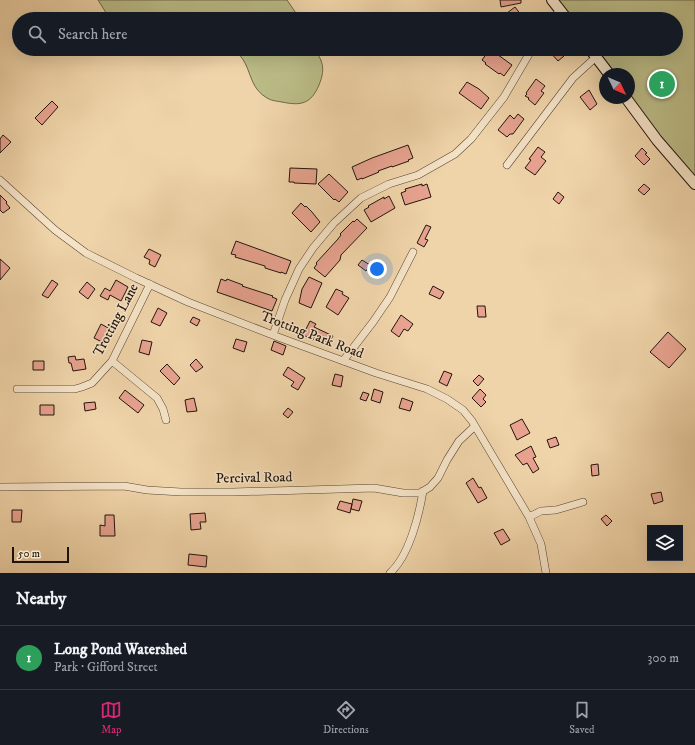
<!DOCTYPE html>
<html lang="en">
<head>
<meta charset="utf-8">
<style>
  body { margin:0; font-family:"IM FELL DW Pica",serif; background:#242831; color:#f1f3f6 }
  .controls { position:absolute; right:12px; bottom:12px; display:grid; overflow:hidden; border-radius:0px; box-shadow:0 4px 16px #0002 }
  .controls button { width:36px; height:36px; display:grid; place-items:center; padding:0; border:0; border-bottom:1px solid #363941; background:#171b24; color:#f1f3f6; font:20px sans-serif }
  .compass { position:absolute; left:599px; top:68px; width:36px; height:36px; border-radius:50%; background:#171b24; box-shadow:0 4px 16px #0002; rotate:134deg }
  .scale { position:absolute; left:12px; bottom:10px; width:57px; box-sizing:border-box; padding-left:4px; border:2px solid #21140c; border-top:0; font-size:11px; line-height:14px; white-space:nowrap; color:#21140c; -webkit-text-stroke:3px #f5e3c7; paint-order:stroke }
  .you { position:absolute; left:377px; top:269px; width:14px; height:14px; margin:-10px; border:3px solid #fff; border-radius:50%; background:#1a73e8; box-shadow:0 0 0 6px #1a73e833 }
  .badge { display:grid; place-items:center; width:26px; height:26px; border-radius:50%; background:#db2777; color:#fff; font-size:13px; font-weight:700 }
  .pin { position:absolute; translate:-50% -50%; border:2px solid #fff; box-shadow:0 1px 4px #0006 }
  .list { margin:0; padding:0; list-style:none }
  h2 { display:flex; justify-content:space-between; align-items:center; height:52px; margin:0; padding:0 16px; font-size:17px }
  h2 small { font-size:13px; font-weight:400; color:#9ea1a6 }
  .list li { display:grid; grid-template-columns:26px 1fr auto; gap:12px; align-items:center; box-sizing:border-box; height:64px; padding:0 16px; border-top:1px solid #363941 }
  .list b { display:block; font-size:15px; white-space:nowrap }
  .list p { margin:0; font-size:13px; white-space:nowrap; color:#9ea1a6 }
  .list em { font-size:13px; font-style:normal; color:#9ea1a6 }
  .icon { flex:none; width:22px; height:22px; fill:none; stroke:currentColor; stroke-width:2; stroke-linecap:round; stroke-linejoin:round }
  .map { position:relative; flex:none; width:695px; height:573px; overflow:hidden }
  .search { position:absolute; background:#171b24; box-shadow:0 4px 16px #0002; left:12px; right:12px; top:12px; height:44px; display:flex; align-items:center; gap:10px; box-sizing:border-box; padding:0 14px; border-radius:22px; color:#9ea1a6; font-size:15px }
  .sheet { height:116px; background:#171b24 }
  nav { display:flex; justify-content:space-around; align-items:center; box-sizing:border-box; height:56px; border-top:1px solid #363941; background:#171b24; font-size:11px; color:#9ea1a6 }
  nav a { display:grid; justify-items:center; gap:2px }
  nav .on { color:#db2777 }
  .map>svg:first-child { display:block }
  .green { fill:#bbbc87; stroke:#6e684a }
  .building { fill:#e8a390; stroke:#21140c }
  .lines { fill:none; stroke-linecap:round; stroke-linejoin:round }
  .street-casing { stroke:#543; stroke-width:8 }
  .secondary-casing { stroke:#21140c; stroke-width:12 }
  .street { stroke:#f5e3c7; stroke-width:7 }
  .secondary { stroke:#f5e3c7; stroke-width:10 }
  .labels { text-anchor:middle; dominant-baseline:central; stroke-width:3; stroke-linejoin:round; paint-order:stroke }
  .street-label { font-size:14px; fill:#21140c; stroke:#f5e3c7 }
</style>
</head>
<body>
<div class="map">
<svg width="695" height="573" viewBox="0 0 695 573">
  <rect width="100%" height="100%" fill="#f0d4a9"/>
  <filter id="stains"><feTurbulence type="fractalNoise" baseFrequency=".005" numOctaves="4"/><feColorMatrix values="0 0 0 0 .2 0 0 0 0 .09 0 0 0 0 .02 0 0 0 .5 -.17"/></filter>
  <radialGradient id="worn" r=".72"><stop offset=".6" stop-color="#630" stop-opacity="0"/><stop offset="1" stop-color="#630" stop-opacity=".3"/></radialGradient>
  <path class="green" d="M 98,0 L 287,0 L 300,19 L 110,19 Z
    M 556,0 L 695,0 L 695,176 L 676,160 L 629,95 L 629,74 L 614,74 L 594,49 L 676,49 L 676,19 L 570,19 Z
    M 143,49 L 186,49 L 166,52 Z
    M 233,49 L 314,49 C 324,62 325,70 319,85 C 311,104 301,106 282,102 C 277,101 272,101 267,98 C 252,89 252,77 245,63 C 242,57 238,53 233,49 Z"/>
  <path class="building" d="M 500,0 L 521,0 L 521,3 L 501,7 Z
    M 515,7 L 524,19 L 499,19 Z
    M 490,49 L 512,65 L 504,76 L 500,73 L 499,74 L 485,64 L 486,63 L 482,60 Z
    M 554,49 L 561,49 L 564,52 L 562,54 L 564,56 L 558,61 L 550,52 Z
    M 536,79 L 545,86 L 541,91 L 544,93 L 535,105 L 528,99 L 529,98 L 525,96 L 527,94 L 526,93 Z
    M 467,82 L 479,89 L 489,98 L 481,109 L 459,93 Z
    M 589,90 L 597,104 L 590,110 L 580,97 Z
    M 52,101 L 58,107 L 42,125 L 35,118 Z
    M 518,114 L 524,119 L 513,134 L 510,134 L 507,137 L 498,130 L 510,115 L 514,119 Z
    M 3,135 L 11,142 L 0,153 L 0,139 Z
    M 408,145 L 413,158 L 408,160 L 409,161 L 392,167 L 392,166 L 378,171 L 379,172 L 362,179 L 362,178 L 357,180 L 352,167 L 372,158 Z
    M 538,147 L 545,152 L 541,157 L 546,161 L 535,175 L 525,168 L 531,160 L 529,159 Z
    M 642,148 L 647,153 L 645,154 L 650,159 L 644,165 L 635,156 Z
    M 290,168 L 317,169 L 316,184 L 294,183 L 294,182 L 289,182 Z
    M 329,174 L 348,192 L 339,202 L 335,199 L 334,200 L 318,184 Z
    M 422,184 L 422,186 L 427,184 L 431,197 L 405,205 L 401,193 L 406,191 L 405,189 Z
    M 644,184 L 650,189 L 644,195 L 638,190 Z
    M 558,192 L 564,197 L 559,204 L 553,199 Z
    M 0,195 L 7,202 L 6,203 L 10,208 L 3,213 L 0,210 Z
    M 389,196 L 395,208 L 371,222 L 364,210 L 369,207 L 368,206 L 384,197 L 384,199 Z
    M 301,203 L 305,207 L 306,206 L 312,212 L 320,222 L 311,232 L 292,213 Z
    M 357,219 L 367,228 L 341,255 L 340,260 L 325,277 L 314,268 L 317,264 L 316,263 L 338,239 L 341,235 L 340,234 L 353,221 L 354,222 Z
    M 426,225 L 431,227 L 425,239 L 428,240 L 424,247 L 417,243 Z
    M 236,241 L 291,261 L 286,274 L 281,272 L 281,273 L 265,268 L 265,266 L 235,257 L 236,255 L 231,254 Z
    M 149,249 L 161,255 L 155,267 L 149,264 L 150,260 L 144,257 Z
    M 0,259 L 10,268 L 0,280 Z
    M 362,260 L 370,265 L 366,271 L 358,265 Z
    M 309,277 L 322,283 L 311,308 L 299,303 L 302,289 Z
    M 221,279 L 226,281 L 227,279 L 243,285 L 242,286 L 273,296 L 272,297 L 277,299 L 272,311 L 217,292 Z
    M 52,280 L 58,284 L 48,298 L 42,295 Z
    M 116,280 L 128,287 L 121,301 L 110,295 L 108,300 L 100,296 L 105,288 L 110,291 Z
    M 87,282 L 95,289 L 88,299 L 79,292 Z
    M 433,286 L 444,292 L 440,299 L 429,294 Z
    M 336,289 L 343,292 L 342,294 L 349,298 L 338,315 L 326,307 Z
    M 477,306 L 485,306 L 486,317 L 478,317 Z
    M 158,308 L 167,313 L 160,326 L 151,322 Z
    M 401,315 L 413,324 L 408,331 L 404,329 L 399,337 L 391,331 Z
    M 193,317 L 200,320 L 197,326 L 190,322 Z
    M 310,321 L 316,324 L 314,327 L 333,336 L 329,343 L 315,336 L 313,340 L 303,335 Z
    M 101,324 L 110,329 L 102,342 L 94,338 Z
    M 668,332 L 686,349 L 669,368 L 650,352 Z
    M 236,339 L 247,342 L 244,352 L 233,348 Z
    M 142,340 L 152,342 L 149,355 L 139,352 Z
    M 274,341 L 286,346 L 283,355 L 271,350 Z
    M 75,356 L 76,360 L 84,359 L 86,369 L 73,371 L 71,363 L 69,363 L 68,357 Z
    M 196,359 L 203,367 L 196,372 L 190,365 Z
    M 33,361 L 44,361 L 44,370 L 33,370 Z
    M 167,364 L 180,378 L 174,385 L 160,371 Z
    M 288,367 L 305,378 L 298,390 L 291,386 L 294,382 L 283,375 Z
    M 444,371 L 452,374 L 447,386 L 439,382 Z
    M 335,374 L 343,376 L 341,387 L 332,385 Z
    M 479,375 L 484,379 L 478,386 L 473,381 Z
    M 374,389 L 383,392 L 380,403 L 371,400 Z
    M 480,389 L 486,395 L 483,399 L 486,402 L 481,407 L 472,398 Z
    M 125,390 L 144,405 L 138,413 L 119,398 Z
    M 363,392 L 369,394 L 366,401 L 360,399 Z
    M 194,398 L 197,411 L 187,412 L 185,400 Z
    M 402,398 L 413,402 L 410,411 L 399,408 Z
    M 95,402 L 96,409 L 85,411 L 84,403 Z
    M 40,405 L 54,405 L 54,415 L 40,415 Z
    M 288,408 L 293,412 L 288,418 L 283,414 Z
    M 522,419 L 530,433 L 517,440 L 510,425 Z
    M 556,437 L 559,445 L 550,448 L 547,440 Z
    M 531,446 L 536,457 L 533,458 L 539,469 L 533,473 L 527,463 L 523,465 L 515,455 Z
    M 598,464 L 599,475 L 592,476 L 591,465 Z
    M 473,478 L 479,488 L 481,487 L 487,498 L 478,503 L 466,483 Z
    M 661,492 L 663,501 L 654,504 L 651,494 Z
    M 353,499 L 362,501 L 359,511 L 351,509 Z
    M 340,501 L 352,504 L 350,513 L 337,509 Z
    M 12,510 L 22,510 L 21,522 L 12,522 Z
    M 205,513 L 206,522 L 200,522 L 201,529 L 191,530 L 190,514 Z
    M 105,515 L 114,515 L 115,536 L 100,536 L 100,525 L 105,526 Z
    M 606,515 L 612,521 L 607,526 L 601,519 Z
    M 503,529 L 510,540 L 501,545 L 494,533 Z
    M 189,554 L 207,556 L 206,567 L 188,565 Z"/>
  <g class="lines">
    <g class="street-casing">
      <path id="street" d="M 553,19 L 560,10
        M 507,165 L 573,78 L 596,57
        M 0,180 L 55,230 L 86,253 L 136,278 L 188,302 L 278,337 L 376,373 L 427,389 L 447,399 L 463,410 L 472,421 L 529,517 L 541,544 L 546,573
        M 273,335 L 285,300 L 299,269 L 313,248 L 334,223 L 361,198 L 389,184 L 418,175 L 455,154 L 471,139 L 504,97 L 532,49
        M 112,361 L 157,398 L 163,409 L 166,420
        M 343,361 L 373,322 L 390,297 L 413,252
        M 17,389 L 75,389 L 82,387 L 92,383 L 112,361 L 150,284
        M 0,487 L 124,486 L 147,490 L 181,492 L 233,492 L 374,488 L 403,493 L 420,493 L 430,487 L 438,478 L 447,460 L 459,441 L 475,426
        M 529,517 L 541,511 L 556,510 L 583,502
        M 390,573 C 409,556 419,516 423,491"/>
    </g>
    <g class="secondary-casing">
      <path id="secondary" d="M 552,0 L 567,19
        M 590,49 L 609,74
        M 626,98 L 657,140 L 695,184"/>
    </g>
    <use href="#street" class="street"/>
    <use href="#secondary" class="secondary"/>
  </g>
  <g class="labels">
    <g class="street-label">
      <text transform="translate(116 320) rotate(-62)">Trotting Lane</text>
      <text transform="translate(312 335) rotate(21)">Trotting Park Road</text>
      <text transform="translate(254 478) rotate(-1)">Percival Road</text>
    </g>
  </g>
  <rect width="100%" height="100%" filter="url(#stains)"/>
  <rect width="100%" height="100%" fill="url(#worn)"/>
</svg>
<div class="controls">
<button><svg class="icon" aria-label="layers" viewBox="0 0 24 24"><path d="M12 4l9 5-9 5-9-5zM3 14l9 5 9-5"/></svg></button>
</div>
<svg class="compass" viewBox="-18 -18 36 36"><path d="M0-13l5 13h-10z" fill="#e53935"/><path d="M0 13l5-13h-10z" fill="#9ea1a6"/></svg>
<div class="scale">50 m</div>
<div class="you"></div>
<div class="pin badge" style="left:662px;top:84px;background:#2e9e5b">1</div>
<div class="search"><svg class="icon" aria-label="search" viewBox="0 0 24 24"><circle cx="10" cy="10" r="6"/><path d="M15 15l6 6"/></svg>Search here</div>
</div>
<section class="sheet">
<h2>Nearby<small></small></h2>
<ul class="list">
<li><span class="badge" style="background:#2e9e5b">1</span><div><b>Long Pond Watershed</b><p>Park · Gifford Street</p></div><em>300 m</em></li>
</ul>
</section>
<nav>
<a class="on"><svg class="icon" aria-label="map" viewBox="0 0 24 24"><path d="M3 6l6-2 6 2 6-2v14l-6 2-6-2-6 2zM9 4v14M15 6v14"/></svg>Map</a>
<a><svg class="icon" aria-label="directions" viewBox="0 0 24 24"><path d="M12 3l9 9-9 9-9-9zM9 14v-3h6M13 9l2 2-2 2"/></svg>Directions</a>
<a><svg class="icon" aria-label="saved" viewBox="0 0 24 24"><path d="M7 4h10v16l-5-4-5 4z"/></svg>Saved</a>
</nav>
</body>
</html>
